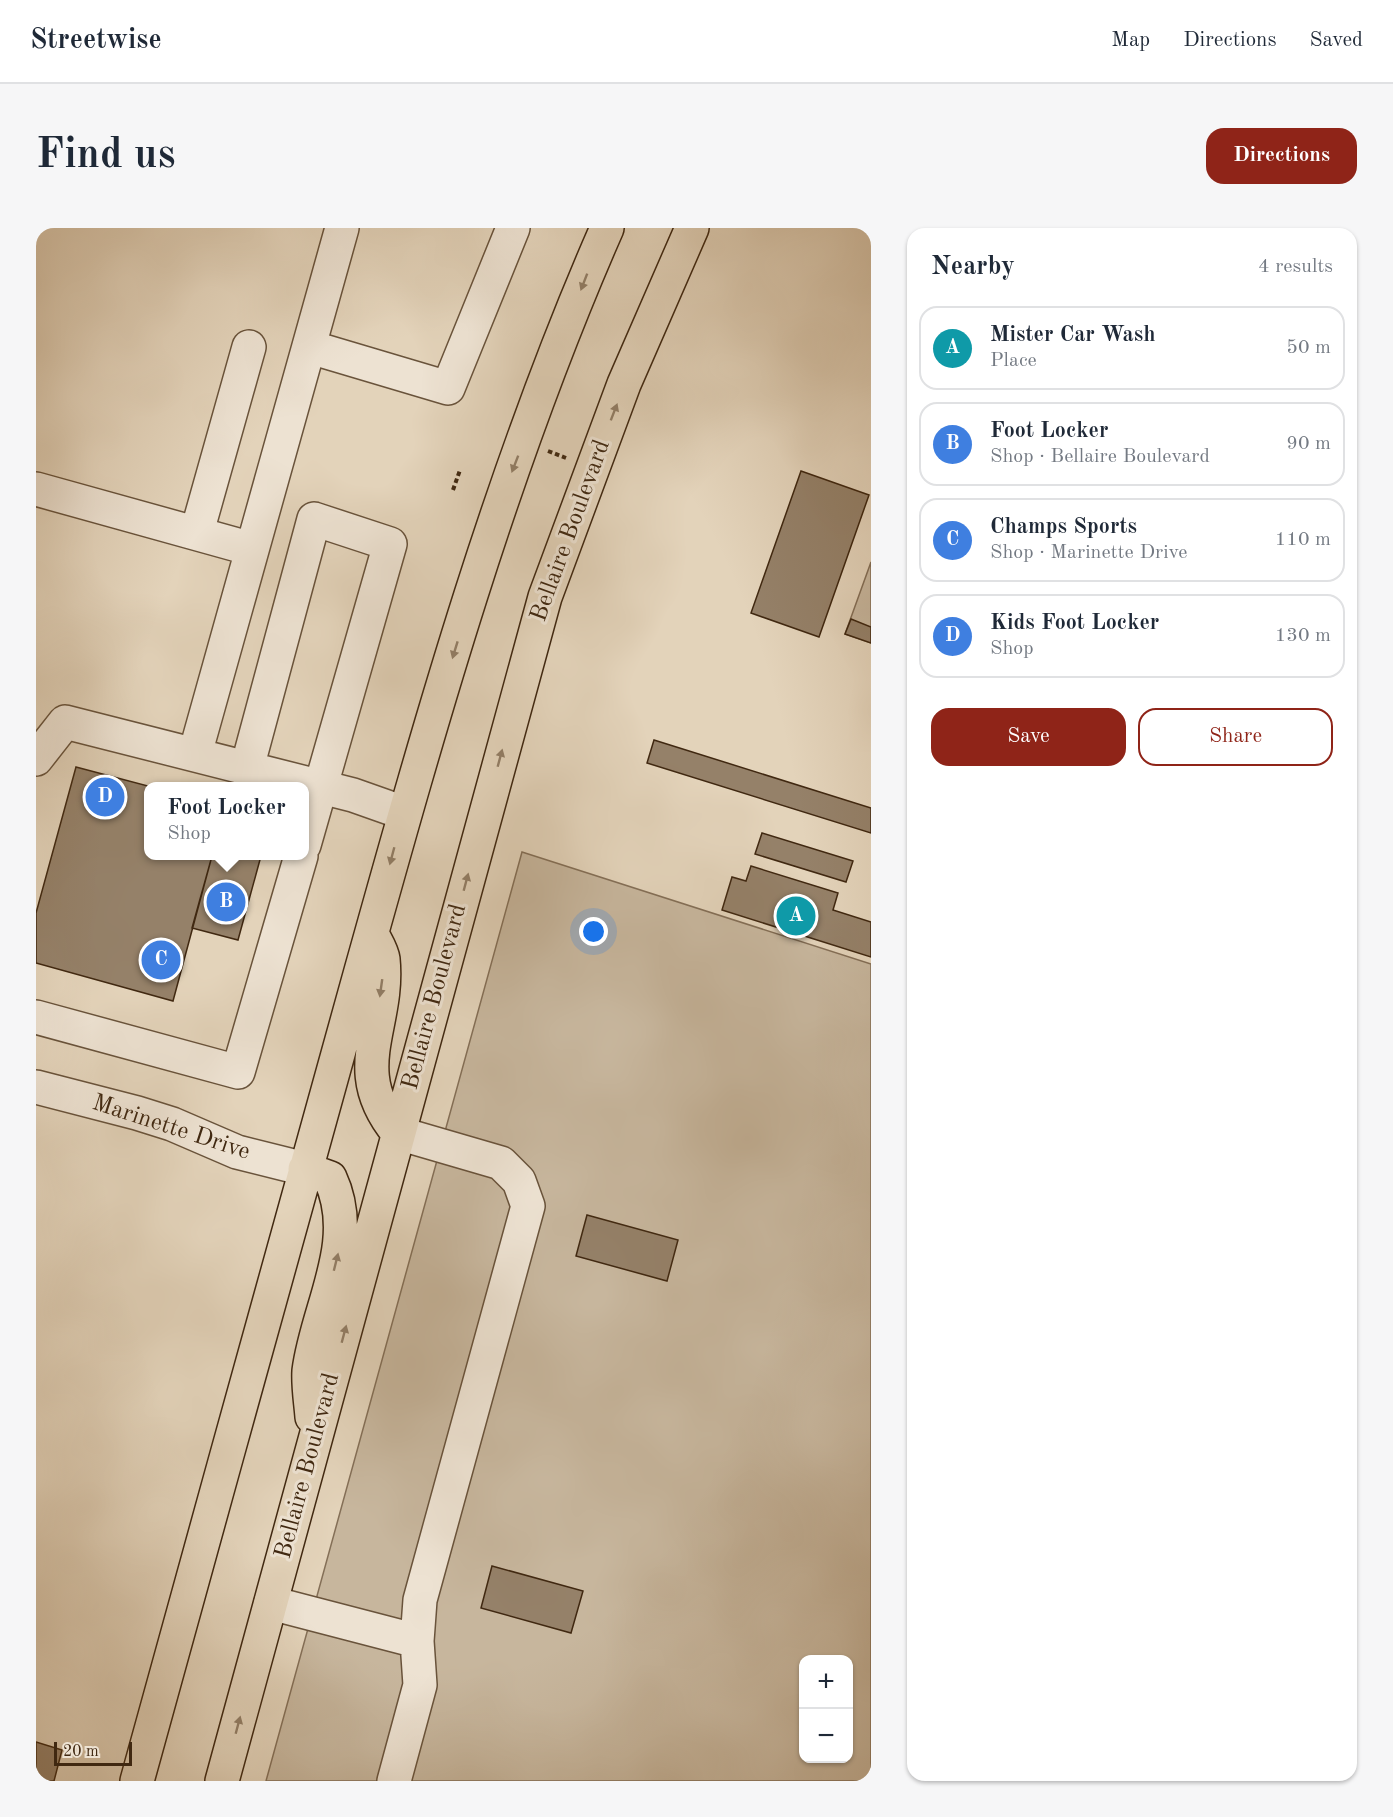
<!DOCTYPE html>
<html lang="en">
<head>
<meta charset="utf-8">
<style>
  body { margin:0; font-family:"Old Standard TT",serif; background:#f6f6f7; color:#1f2937 }
  .controls { position:absolute; right:18px; bottom:18px; display:grid; overflow:hidden; border-radius:12px; box-shadow:0 2px 4px #0004 }
  .controls button { width:54px; height:54px; display:grid; place-items:center; padding:0; border:0; border-bottom:2px solid #e0e1e3; background:#fff; color:#1f2937; font:30px sans-serif }
  .scale { position:absolute; left:18px; bottom:15px; width:78px; box-sizing:border-box; padding-left:6px; border:3px solid #402811; border-top:0; font-size:16px; line-height:21px; white-space:nowrap; color:#402811; -webkit-text-stroke:4px #ede2d2; paint-order:stroke }
  .you { position:absolute; left:558px; top:704px; width:21px; height:21px; margin:-15px; border:4px solid #fff; border-radius:50%; background:#1a73e8; box-shadow:0 0 0 9px #1a73e833 }
  .badge { display:grid; place-items:center; width:39px; height:39px; border-radius:50%; background:#8f2418; color:#fff; font-size:20px; font-weight:700 }
  .pin { position:absolute; translate:-50% -50%; border:3px solid #fff; box-shadow:0 2px 6px #0006 }
  .popup { position:absolute; left:108px; top:554px; width:165px; height:78px; box-sizing:border-box; display:grid; place-content:center; border-radius:12px; background:#fff; filter:drop-shadow(0 2px 4px #0005); font-size:20px; white-space:nowrap; color:#747a83 }
  .popup b { font-size:22px; color:#1f2937 }
  .popup::after { content:''; position:absolute; left:50%; top:100%; margin-left:-12px; border:12px solid transparent; border-top-color:#fff }
  .list { margin:0; padding:0; list-style:none }
  h2 { display:flex; justify-content:space-between; align-items:center; height:78px; margin:0; padding:0 24px; font-size:26px }
  h2 small { font-size:20px; font-weight:400; color:#747a83 }
  .list li { display:grid; grid-template-columns:39px 1fr auto; gap:18px; align-items:center; box-sizing:border-box; height:84px; margin:0 12px 12px; padding:0 12px; border:2px solid #e0e1e3; border-radius:18px }
  .list b { display:block; font-size:22px; white-space:nowrap }
  .list p { margin:0; font-size:20px; white-space:nowrap; color:#747a83 }
  .list em { font-size:20px; font-style:normal; color:#747a83 }
  .actions { display:flex; gap:12px; padding:18px 24px }
  .actions a { flex:1; padding:14px 0; border:2px solid #8f2418; border-radius:18px; text-align:center; font-size:21px; color:#8f2418 }
  .actions .main { background:#8f2418; color:#fff }
  .map { position:relative; flex:none; width:835px; height:1553px; overflow:hidden; border-radius:18px }
  header { display:flex; align-items:center; gap:36px; box-sizing:border-box; height:84px; padding:0 30px; background:#fff; border-bottom:2px solid #e0e1e3 }
  header strong { font-size:28px }
  nav { display:flex; gap:33px; margin-inline-start:auto; font-size:21px }
  .intro { display:flex; align-items:center; justify-content:space-between; box-sizing:border-box; height:144px; padding:0 36px }
  h1 { margin:0; font-size:42px }
  .button { padding:15px 27px; border-radius:18px; background:#8f2418; color:#fff; font-size:21px; font-weight:700 }
  main { display:flex; gap:36px; padding:0 36px }
  aside { flex:1; background:#fff; border-radius:18px; box-shadow:0 2px 4px #0004 }
  .map>svg:first-child { display:block }
  .green { fill:#c7b69d; stroke:#846f57; stroke-width:1.5; fill-rule:evenodd }
  .building { fill:#958169; stroke:#402811; stroke-width:1.5 }
  .lines { fill:none; stroke-linecap:round; stroke-linejoin:round }
  .minor-casing { stroke:#69533b; stroke-width:36 }
  .major-casing { stroke:#402811; stroke-width:36 }
  .path { stroke:#402811; stroke-width:4; stroke-dasharray:4.5 3; stroke-linecap:butt }
  .minor { stroke:#ede2d2; stroke-width:33 }
  .major { stroke:#e3d3ba; stroke-width:33 }
  .oneway { fill:#927e66 }
  .labels { text-anchor:middle; dominant-baseline:central; stroke-width:6; stroke-linejoin:round; paint-order:stroke }
  .street-label { font-size:24px; fill:#402811; stroke:#ede2d2 }
</style>
</head>
<body>
<header>
<strong>Streetwise</strong>
<nav><a>Map</a><a>Directions</a><a>Saved</a></nav>
</header>
<div class="intro"><h1>Find us</h1><a class="button">Directions</a></div>
<main>
<div class="map">
<svg width="835" height="1553" viewBox="0 0 835 1553">
  <rect width="100%" height="100%" fill="#e3d3ba"/>
  <filter id="stains"><feTurbulence type="fractalNoise" baseFrequency=".00333" numOctaves="4"/><feColorMatrix values="0 0 0 0 .2 0 0 0 0 .09 0 0 0 0 .02 0 0 0 .5 -.17"/></filter>
  <radialGradient id="worn" r=".72"><stop offset=".6" stop-color="#630" stop-opacity="0"/><stop offset="1" stop-color="#630" stop-opacity=".3"/></radialGradient>
  <path class="green" d="M 835,334 L 835,415 L 809,406 Z
    M 486,624 L 835,736 L 835,1553 L 230,1553 ZM 768,1432 L 812,1432 L 812,1530 L 768,1530 Z"/>
  <path class="building" d="M 765,243 L 833,267 L 783,409 L 715,385 Z
    M 815,391 L 835,399 L 835,415 L 809,406 Z
    M 618,512 L 835,580 L 835,605 L 611,535 Z
    M 40,539 L 112,558 L 112,628 L 176,628 L 137,773 L 0,735 L 0,685 Z
    M 726,605 L 817,633 L 810,654 L 719,626 Z
    M 176,628 L 225,628 L 202,712 L 156,700 Z
    M 715,638 L 802,665 L 797,682 L 835,694 L 835,729 L 686,682 L 696,649 L 710,653 Z
    M 551,987 L 642,1012 L 631,1053 L 540,1028 Z
    M 456,1338 L 547,1363 L 535,1405 L 445,1380 Z
    M 0,1514 L 26,1522 L 18,1553 L 0,1553 Z"/>
  <g class="lines">
    <g class="minor-casing">
      <path id="minor" d="M 274,119 L 412,160 L 477,0
        M 0,261 L 216,321
        M 161,304 L 213,119
        M 159,526 L 306,0
        M 0,531 L 29,494 L 317,567 L 368,585
        M 211,540 L 278,291 L 354,316 L 268,617
        M 0,789 L 202,844 L 265,628
        M 0,859 L 101,885 L 136,896 L 201,924 L 269,941
        M 235,1375 L 381,1413
        M 358,1553 L 384,1457 L 381,1413 L 384,1372 L 492,978 L 483,953 L 465,935 L 362,905"/>
    </g>
    <g class="major-casing">
      <path id="major" d="M 336,706 C 340,714 346,723 347,731 C 354,799 309,841 362,905
        M 269,941 L 294,950 C 324,1014 281,1079 273,1143 C 272,1158 275,1175 276,1189
        M 101,1553 C 176,1283 249,1013 325,743 C 395,492 466,239 571,0
        M 186,1553 L 509,369 L 588,156 L 656,0"/>
    </g>
    <path class="path" d="M 512,223 L 530,230
      M 417,262 L 424,242"/>
    <use href="#minor" class="minor"/>
    <use href="#major" class="major"/>
  </g>
  <defs><path id="oneway-solid" d="M-6-.8H1V-3.2L6.5 0L1 3.2V.8H-6Z" transform="scale(1.5)"/></defs>
  <g class="oneway">
    <use href="#oneway-solid" transform="translate(548 54) rotate(111)"/>
    <use href="#oneway-solid" transform="translate(578 184) rotate(-69)"/>
    <use href="#oneway-solid" transform="translate(479 236) rotate(111)"/>
    <use href="#oneway-solid" transform="translate(419 422) rotate(107)"/>
    <use href="#oneway-solid" transform="translate(464 530) rotate(-75)"/>
    <use href="#oneway-solid" transform="translate(356 628) rotate(105)"/>
    <use href="#oneway-solid" transform="translate(430 654) rotate(-75)"/>
    <use href="#oneway-solid" transform="translate(345 760) rotate(98)"/>
    <use href="#oneway-solid" transform="translate(300 1034) rotate(-76)"/>
    <use href="#oneway-solid" transform="translate(308 1106) rotate(-75)"/>
    <use href="#oneway-solid" transform="translate(202 1497) rotate(-75)"/>
  </g>
  <g class="labels">
    <g class="street-label">
      <text transform="translate(535 303) rotate(-70)">Bellaire Boulevard</text>
      <text transform="translate(399 769) rotate(-75)">Bellaire Boulevard</text>
      <text transform="translate(135 900) rotate(18)">Marinette Drive</text>
      <text transform="translate(272 1238) rotate(-75)">Bellaire Boulevard</text>
    </g>
  </g>
  <rect width="100%" height="100%" filter="url(#stains)"/>
  <rect width="100%" height="100%" fill="url(#worn)"/>
</svg>
<div class="controls">
<button>+</button>
<button>−</button>
</div>
<div class="scale">20 m</div>
<div class="you"></div>
<div class="pin badge" style="left:760px;top:688px;background:#0f9aa8">A</div>
<div class="pin badge" style="left:190px;top:674px;background:#3f7fe0">B</div>
<div class="popup"><b>Foot Locker</b>Shop</div>
<div class="pin badge" style="left:125px;top:732px;background:#3f7fe0">C</div>
<div class="pin badge" style="left:69px;top:569px;background:#3f7fe0">D</div>
</div>
<aside>
<h2>Nearby<small>4 results</small></h2>
<ul class="list">
<li><span class="badge" style="background:#0f9aa8">A</span><div><b>Mister Car Wash</b><p>Place</p></div><em>50 m</em></li>
<li><span class="badge" style="background:#3f7fe0">B</span><div><b>Foot Locker</b><p>Shop · Bellaire Boulevard</p></div><em>90 m</em></li>
<li><span class="badge" style="background:#3f7fe0">C</span><div><b>Champs Sports</b><p>Shop · Marinette Drive</p></div><em>110 m</em></li>
<li><span class="badge" style="background:#3f7fe0">D</span><div><b>Kids Foot Locker</b><p>Shop</p></div><em>130 m</em></li>
</ul>
<div class="actions"><a class="main">Save</a><a>Share</a></div>
</aside>
</main>
</body>
</html>
